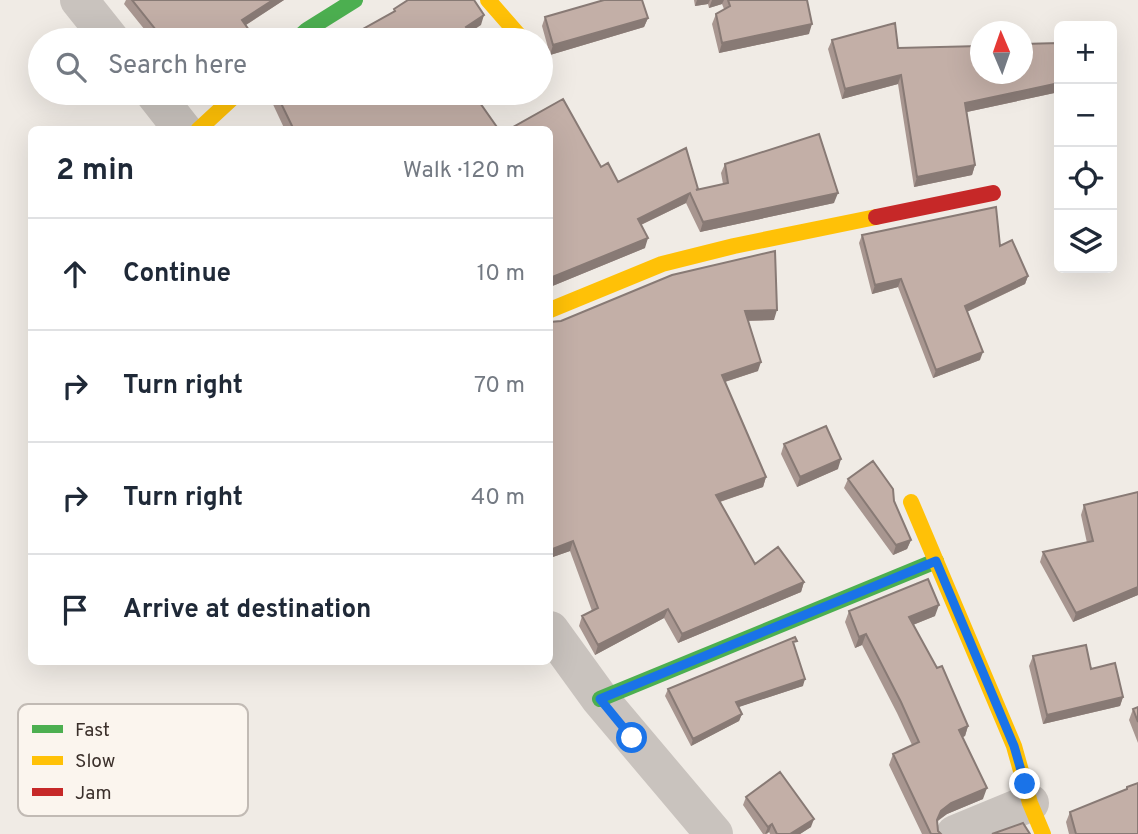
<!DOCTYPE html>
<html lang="en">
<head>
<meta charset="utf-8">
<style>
  body { margin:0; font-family:Overpass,sans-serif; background:#f2f2f3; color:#1f2937 }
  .controls { position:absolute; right:21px; top:21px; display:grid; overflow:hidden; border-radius:10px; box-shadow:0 7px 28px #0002 }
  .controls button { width:63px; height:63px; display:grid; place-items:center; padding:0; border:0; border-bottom:2px solid #e0e1e3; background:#fff; color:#1f2937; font:35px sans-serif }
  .compass { position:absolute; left:970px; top:21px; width:63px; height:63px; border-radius:50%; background:#fff; box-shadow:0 7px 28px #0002; rotate:358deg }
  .stop { position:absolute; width:21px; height:21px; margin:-16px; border:5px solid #1a73e8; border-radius:50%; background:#fff }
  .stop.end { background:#1a73e8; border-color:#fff; box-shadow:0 2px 7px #0008 }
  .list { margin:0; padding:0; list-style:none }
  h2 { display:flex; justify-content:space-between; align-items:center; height:91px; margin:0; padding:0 28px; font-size:30px }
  h2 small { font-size:23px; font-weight:400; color:#747a83 }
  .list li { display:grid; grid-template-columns:46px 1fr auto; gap:21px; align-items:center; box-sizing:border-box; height:112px; padding:0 28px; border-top:2px solid #e0e1e3 }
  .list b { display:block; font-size:26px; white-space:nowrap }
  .list em { font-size:23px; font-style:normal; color:#747a83 }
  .icon { flex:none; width:38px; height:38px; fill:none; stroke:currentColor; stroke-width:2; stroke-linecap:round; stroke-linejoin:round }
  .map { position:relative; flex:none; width:1138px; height:834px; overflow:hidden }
  .search { position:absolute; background:#fff; box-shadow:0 7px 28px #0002; left:28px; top:28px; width:525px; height:77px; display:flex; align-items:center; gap:18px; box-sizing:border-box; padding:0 24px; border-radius:38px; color:#747a83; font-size:26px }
  .panel { position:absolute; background:#fff; box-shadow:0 7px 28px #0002; left:28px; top:126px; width:525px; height:539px; border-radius:10px }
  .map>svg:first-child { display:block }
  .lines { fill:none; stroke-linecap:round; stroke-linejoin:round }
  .street { stroke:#c9c3be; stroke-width:38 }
  .fast { stroke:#4caf50; stroke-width:16 }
  .slow { stroke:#ffc107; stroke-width:16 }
  .jam { stroke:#c62828; stroke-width:16 }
  .wall { fill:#a89690 }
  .shaded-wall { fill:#887a75 }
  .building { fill:#c3afa7; stroke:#887a75; stroke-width:2 }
  .route { stroke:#1a73e8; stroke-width:9 }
  .key { fill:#fbf5ee; stroke:#c1bab4; stroke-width:2 }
  .key-label { font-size:19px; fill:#3b302b }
</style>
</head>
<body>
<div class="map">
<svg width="1138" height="834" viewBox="0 0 1138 834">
  <rect width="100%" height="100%" fill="#f0ebe5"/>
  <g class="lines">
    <path class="street" d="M 79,0 L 111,40
      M 154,93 L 183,130
      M 550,630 L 600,699 L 714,834
      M 955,834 L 1030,803"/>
    <path class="fast" d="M 296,40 L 307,30 L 355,0
      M 600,699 L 936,561"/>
    <path class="slow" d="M 488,0 L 523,40
      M 198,130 L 238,93
      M 550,310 L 662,264 L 734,246 L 876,217
      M 911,502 L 1014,746 L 1030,803 L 1043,834"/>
    <path class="jam" d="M 876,217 L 993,193"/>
  </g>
  <path class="wall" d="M 126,0 L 284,0 L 246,25 L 257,40 L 153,40 L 124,4 Z
    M 694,0 L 807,0 L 809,34 L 719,53 L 712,24 L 716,14 L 724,9 L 722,4 L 709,8 L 708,4 L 695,6 Z
    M 545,17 L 648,18 L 644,27 L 550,55 L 542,26 Z
    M 832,40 L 898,48 L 1059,43 L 1059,92 L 967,112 L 975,165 L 972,175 L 914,187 L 898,84 L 842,99 L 828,49 Z
    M 272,93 L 473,93 L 499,130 L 285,130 L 270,98 Z
    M 550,130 L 601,167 L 618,182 L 698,190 L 723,184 L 721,173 L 725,164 L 834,203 L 700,232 L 686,203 L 641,225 L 645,248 L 550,287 Z
    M 862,235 L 1000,246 L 1028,276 L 1025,284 L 967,312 L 980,360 L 933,378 L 898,287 L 872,294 L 859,243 Z
    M 774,320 L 748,321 L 758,371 L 725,382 L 766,477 L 763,487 L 720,502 L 755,564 L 804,582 L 801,592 L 678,643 L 664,618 L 595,655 L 579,626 L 582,616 L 592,611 L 570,551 L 550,558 L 550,322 Z
    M 784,444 L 838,469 L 797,487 L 781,454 Z
    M 848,479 L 894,501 L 911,540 L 907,549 L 893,555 L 844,488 Z
    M 1138,492 L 1138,595 L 1073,622 L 1040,562 L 1043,552 L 1087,543 L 1081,515 L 1084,505 Z
    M 849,611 L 935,616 L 913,625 L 968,726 L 965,736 L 962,737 L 983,799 L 947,814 L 938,821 L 938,831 L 941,834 L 922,834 L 889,765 L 893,754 L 912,745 L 897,713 L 862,645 L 855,648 L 845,622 Z
    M 794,647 L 803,686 L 738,707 L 742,714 L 739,721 L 691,746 L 665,696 L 668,689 Z
    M 1033,656 L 1091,669 L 1123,697 L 1120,706 L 1043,724 L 1029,666 Z
    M 1138,707 L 1138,743 L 1129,720 L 1133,709 Z
    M 1127,787 L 1138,834 L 1069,834 L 1066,822 L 1070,812 L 1126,790 Z
    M 746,797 L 811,827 L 800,834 L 770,834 L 769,832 L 767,834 L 763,834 L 743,805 Z"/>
  <path class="shaded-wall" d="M 273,0 L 284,0 L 238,30 L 242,20 Z
    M 697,0 L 710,0 L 708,4 L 695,6 Z
    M 712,0 L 724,0 L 722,4 L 709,8 Z
    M 484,15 L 481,25 L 463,37 L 466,27 Z
    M 648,18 L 644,27 L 550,55 L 553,45 Z
    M 812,24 L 809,34 L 719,53 L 722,43 Z
    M 901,75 L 898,84 L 842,99 L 845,89 Z
    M 1059,83 L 1059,92 L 962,113 L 965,103 Z
    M 975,165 L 972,175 L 914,187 L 917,177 Z
    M 690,193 L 686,203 L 634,228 L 638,219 Z
    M 838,193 L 834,203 L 700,232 L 703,222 Z
    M 648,238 L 645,248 L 550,287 L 550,278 Z
    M 1028,276 L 1025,284 L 962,314 L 965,306 Z
    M 901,279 L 898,287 L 872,294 L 875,285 Z
    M 777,310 L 774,320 L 741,321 L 745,311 Z
    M 983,352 L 980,360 L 933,378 L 936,370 Z
    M 761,362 L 758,371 L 718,384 L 722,375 Z
    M 841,459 L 838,469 L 797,487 L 800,477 Z
    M 766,477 L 763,487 L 713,504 L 716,495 Z
    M 911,540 L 907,549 L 893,555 L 896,545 Z
    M 573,541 L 570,551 L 550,558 L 550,550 Z
    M 804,582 L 801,592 L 678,643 L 682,634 Z
    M 1138,587 L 1138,595 L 1073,622 L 1076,613 Z
    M 939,605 L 935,616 L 905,628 L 909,617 Z
    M 668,609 L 664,618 L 595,655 L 598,645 Z
    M 866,634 L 862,645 L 855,648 L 859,637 Z
    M 805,679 L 803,686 L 733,709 L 736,702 Z
    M 1123,697 L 1120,706 L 1043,724 L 1047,715 Z
    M 742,714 L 739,721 L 691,746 L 693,739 Z
    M 968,726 L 965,736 L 955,741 L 959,730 Z
    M 987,788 L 983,799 L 947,814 L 937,821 L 941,811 L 951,803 Z
    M 814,819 L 811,827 L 800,834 L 790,834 Z
    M 772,824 L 769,832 L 765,834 L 768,827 Z"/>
  <path class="building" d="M 132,0 L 273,0 L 242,20 L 256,40 L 164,40 Z
    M 408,0 L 474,0 L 484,15 L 466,27 L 475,40 L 346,40 L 345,39 L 395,11 L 394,9 Z
    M 604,0 L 642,0 L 648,18 L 553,45 L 545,17 Z
    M 728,0 L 807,0 L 812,24 L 722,43 L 716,14 L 730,6 Z
    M 895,23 L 898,48 L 981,46 L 981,74 L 1023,74 L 1023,44 L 1059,43 L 1059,83 L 965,103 L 975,165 L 917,177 L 901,75 L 845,89 L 832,40 Z
    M 276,93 L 473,93 L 499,130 L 294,130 Z
    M 563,99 L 601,167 L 608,163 L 618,182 L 686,148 L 698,189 L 696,190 L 728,183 L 725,164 L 819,134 L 838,193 L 703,222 L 690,193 L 638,219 L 648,238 L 550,278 L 550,130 L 508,130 Z
    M 996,207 L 1000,246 L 1012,240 L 1028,276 L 965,306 L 983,352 L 936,370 L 901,279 L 875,285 L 862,235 Z
    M 775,251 L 777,310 L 745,311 L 761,362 L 722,375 L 766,477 L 716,495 L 755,564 L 778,547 L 804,582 L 682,634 L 668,609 L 598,645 L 582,616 L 598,608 L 573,541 L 550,550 L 550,322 L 561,321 L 672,275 Z
    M 826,426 L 841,459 L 800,477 L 784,444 Z
    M 873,461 L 893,489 L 894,501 L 911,540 L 896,545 L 848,479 Z
    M 1138,492 L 1138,587 L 1076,613 L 1043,552 L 1093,541 L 1084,505 Z
    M 928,579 L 939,605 L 909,617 L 937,668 L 942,666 L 968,726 L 959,730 L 987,788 L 951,803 L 941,811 L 937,820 L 938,831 L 941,834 L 931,834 L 893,754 L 919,742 L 901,702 L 866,634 L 859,637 L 849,611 Z
    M 795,637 L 797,641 L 793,642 L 805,679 L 736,702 L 742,714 L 693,739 L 668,689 Z
    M 1086,645 L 1091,669 L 1115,663 L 1123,697 L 1047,715 L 1033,656 Z
    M 1138,707 L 1138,722 L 1133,709 Z
    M 780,772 L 814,819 L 790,834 L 777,834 L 772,824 L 768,827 L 746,797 Z
    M 1138,783 L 1138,834 L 1076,834 L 1070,812 L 1127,789 L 1127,787 Z
    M 1023,823 L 1030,834 L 992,834 Z"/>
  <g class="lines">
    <path class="route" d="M 632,738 L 600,699 L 936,561 L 1014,746 L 1025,784"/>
  </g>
  <rect x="18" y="704" width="230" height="112" rx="10" class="key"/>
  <rect x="32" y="725" width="31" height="8" fill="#4caf50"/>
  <rect x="32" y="756" width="31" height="9" fill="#ffc107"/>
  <rect x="32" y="788" width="31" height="8" fill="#c62828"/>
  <g class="key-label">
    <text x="75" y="736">Fast</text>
    <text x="75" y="767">Slow</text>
    <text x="75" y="799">Jam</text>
  </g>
</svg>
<div class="controls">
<button>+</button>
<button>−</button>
<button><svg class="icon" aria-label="locate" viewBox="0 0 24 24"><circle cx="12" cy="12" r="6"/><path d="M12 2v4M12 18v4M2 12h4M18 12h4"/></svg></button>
<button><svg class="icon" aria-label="layers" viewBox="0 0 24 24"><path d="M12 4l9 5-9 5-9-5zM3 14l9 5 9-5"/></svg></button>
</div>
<svg class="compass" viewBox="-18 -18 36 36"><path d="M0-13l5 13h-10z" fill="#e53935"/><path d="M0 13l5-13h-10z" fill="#747a83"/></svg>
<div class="stop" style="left:632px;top:738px"></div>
<div class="stop end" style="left:1025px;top:784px"></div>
<div class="search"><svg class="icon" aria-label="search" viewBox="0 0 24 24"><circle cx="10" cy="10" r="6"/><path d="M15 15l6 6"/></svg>Search here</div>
<section class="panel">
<h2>2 min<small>Walk · 120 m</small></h2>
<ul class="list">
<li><svg class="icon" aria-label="ahead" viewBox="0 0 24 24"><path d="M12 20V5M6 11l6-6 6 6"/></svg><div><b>Continue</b></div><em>10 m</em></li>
<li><svg class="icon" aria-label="right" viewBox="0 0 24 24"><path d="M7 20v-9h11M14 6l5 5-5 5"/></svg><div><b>Turn right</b></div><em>70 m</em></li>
<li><svg class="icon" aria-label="right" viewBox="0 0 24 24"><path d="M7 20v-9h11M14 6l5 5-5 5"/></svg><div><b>Turn right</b></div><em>40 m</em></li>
<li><svg class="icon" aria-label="arrive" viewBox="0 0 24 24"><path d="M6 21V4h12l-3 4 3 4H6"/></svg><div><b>Arrive at destination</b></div></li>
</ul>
</section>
</div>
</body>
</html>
